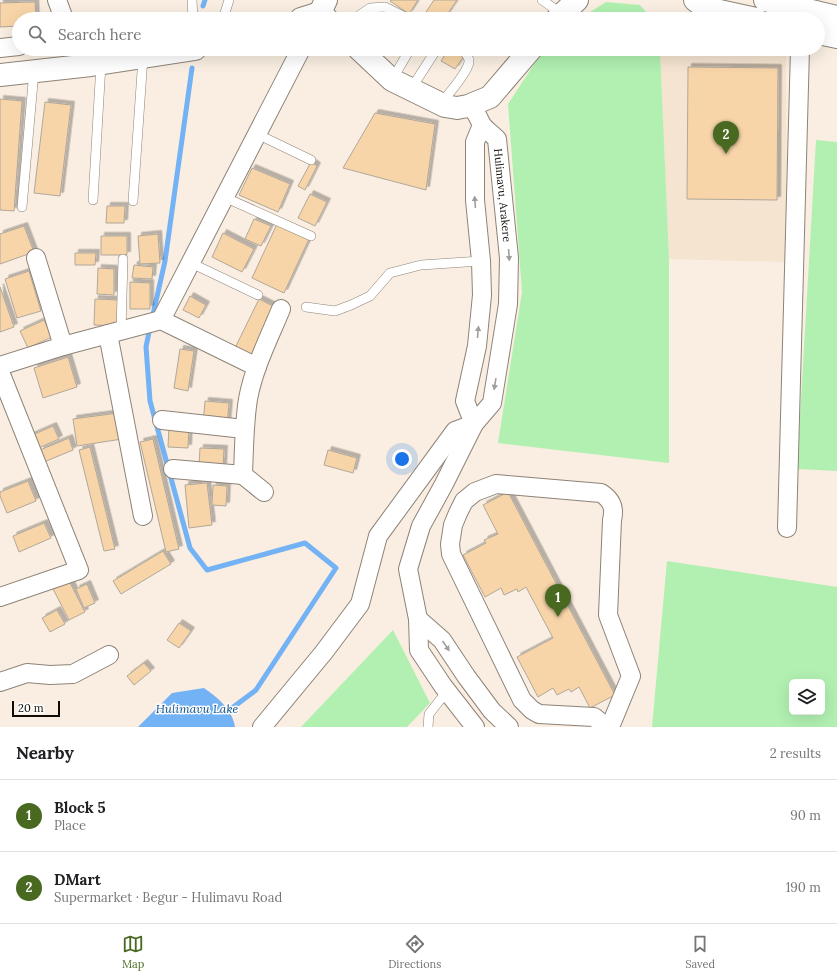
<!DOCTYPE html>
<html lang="en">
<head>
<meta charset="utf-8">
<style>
  body { margin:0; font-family:Lora,serif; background:#f2f2f2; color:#202124 }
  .controls { position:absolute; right:12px; bottom:12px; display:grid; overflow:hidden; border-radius:6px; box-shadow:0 4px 16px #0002 }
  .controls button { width:36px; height:36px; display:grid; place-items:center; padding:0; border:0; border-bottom:1px solid #e0e0e0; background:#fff; color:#202124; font:20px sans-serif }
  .scale { position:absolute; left:12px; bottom:10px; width:48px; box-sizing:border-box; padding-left:4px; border:2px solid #0f0c07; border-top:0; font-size:11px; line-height:14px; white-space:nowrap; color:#0f0c07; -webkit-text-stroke:3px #fdfdfd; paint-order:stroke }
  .you { position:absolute; left:402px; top:459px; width:14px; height:14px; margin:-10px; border:3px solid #fff; border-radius:50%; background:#1a73e8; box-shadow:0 0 0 6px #1a73e833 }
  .badge { display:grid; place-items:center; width:26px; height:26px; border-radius:50%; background:#48691f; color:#fff; font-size:13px; font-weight:700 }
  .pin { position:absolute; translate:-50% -33px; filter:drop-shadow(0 1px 2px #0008) }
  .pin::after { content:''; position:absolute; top:21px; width:14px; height:12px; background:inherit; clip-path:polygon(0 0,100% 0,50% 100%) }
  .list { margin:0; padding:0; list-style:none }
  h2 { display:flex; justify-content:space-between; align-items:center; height:52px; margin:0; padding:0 16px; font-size:17px }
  h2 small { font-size:13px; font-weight:400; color:#757577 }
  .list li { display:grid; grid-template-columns:26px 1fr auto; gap:12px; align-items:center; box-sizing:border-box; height:72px; padding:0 16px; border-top:1px solid #e0e0e0 }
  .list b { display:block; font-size:15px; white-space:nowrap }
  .list p { margin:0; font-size:13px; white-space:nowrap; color:#757577 }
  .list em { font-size:13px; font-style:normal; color:#757577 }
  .icon { flex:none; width:22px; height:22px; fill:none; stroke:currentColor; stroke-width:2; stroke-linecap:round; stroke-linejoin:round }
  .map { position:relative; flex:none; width:837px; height:727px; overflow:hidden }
  .search { position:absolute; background:#fff; box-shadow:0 4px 16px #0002; left:12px; right:12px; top:12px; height:44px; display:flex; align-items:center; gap:10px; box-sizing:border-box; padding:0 14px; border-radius:22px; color:#757577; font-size:15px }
  .sheet { height:196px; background:#fff }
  nav { display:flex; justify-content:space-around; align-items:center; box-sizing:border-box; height:56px; border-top:1px solid #e0e0e0; background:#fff; font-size:11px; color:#757577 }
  nav a { display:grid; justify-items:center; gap:2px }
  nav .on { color:#48691f }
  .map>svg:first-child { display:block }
  .built { fill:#f4e4d0 }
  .green { fill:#b1f0b1; fill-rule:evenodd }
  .water { fill:#73b2f4 }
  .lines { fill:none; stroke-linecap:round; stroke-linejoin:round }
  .stream { stroke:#73b2f4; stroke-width:5 }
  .building { fill:#f7d5a8; stroke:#b1a79a; filter:url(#shadow) }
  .service-casing { stroke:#8d8377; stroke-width:10 }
  .minor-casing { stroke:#8d8377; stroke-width:20 }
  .tertiary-casing { stroke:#8d8377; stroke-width:24 }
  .secondary-casing { stroke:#8d8377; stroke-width:24 }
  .service { stroke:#fff; stroke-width:9 }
  .minor { stroke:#fff; stroke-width:18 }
  .tertiary { stroke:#fff; stroke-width:22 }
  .secondary { stroke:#fff; stroke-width:22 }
  .oneway { fill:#9f9e9c }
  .labels { text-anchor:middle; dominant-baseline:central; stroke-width:3; stroke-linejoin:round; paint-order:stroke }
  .street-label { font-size:11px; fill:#0f0c07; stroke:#fdfdfd }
  .water-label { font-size:12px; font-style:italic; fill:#0e528e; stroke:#fdfdfd }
</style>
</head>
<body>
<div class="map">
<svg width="837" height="727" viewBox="0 0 837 727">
  <defs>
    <filter id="shadow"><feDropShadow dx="3.5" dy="-3.5" stdDeviation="0" flood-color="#0004"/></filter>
  </defs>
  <rect width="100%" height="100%" fill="#f9eee1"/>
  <path class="built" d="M 660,49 L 786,49 L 787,262 L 669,259 Z"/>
  <path class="green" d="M 606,2 L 640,5 L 652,19 L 579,19 Z
    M 544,49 L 660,49 L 669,259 L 669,463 L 498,443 L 522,292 L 508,104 Z
    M 816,140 L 837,142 L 837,471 L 797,469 Z
    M 667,561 L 837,587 L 837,727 L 652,727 ZM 792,682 L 822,682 L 822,712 L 792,712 Z
    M 393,630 L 430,703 L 407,727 L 301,727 Z"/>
  <path class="water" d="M 204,688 C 218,698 232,709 235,727 L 138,727 L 172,693 Z"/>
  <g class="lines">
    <path class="stream" d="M 203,6 L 205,0
      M 152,319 L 165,261 L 192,68
      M 150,327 L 146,347 L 150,401 L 190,548 L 207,570 L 305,543 L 336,568 L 256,690 L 224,714"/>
  </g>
  <path class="building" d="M 391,0 L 418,0 L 409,14 L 390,1 Z
    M 434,0 L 457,0 L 444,19 L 425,19 L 422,18 Z
    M 35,2 L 36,19 L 19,19 L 19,26 L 0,27 L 0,3 Z
    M 449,49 L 454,49 L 464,56 L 455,69 L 441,61 Z
    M 688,67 L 778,68 L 777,200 L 687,199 Z
    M 0,99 L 22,101 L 14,211 L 0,210 Z
    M 45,102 L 71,105 L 60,196 L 34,193 Z
    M 375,113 L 435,124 L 426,190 L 343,168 Z
    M 311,162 L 317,166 L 305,190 L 298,186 Z
    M 252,168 L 290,184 L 278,212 L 239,195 Z
    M 310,194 L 327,202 L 315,226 L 298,218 Z
    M 107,206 L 125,206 L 124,223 L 106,223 Z
    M 254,219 L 271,226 L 261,246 L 245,239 Z
    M 277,224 L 309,239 L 284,293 L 252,278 Z
    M 24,226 L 34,252 L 0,264 L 0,234 Z
    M 223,233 L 254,249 L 242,272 L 212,257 Z
    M 158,234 L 160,263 L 140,264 L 138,236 Z
    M 101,236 L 127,236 L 127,255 L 101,255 Z
    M 75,253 L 96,253 L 95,265 L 75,265 Z
    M 134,265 L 153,267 L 152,279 L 132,278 Z
    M 98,268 L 114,269 L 114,295 L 97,294 Z
    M 29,271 L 41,311 L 17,318 L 5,279 Z
    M 130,282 L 150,283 L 150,309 L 130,309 Z
    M 0,287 L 14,327 L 0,332 Z
    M 190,296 L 206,305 L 199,318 L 183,310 Z
    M 95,299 L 118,300 L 118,326 L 94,325 Z
    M 259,299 L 275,307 L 251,356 L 235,348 Z
    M 44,320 L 52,337 L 28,348 L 20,331 Z
    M 180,349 L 194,351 L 188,391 L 174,388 Z
    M 68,357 L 77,387 L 43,398 L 34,368 Z
    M 205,401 L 229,403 L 227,426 L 203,424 Z
    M 118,413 L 122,439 L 77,446 L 73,419 Z
    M 53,426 L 59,439 L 36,449 L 30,436 Z
    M 169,426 L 189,427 L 188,448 L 168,447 Z
    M 69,438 L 73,450 L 44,462 L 40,450 Z
    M 153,439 L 179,549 L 166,552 L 140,442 Z
    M 90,447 L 115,549 L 104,551 L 79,450 Z
    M 200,448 L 224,449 L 223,467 L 199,466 Z
    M 328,450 L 357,458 L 353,473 L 324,465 Z
    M 28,481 L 36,501 L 7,513 L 0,496 L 0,492 Z
    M 207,483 L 212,525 L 189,528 L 185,485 Z
    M 213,485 L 227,486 L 226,506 L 212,505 Z
    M 508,492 L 615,695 L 590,708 L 579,687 L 571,692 L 569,689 L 557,695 L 553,688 L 538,697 L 517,657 L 553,638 L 526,587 L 518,592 L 517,589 L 504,595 L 501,588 L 485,597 L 463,555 L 486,543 L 484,540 L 498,534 L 483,505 Z
    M 44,523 L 51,538 L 19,552 L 13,536 Z
    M 163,551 L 171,564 L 121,594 L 113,581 Z
    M 67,577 L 85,612 L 69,620 L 51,585 Z
    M 87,584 L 95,603 L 84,608 L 76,589 Z
    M 57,610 L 65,624 L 50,632 L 42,618 Z
    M 179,623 L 191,631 L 179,648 L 167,640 Z
    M 144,663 L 151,671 L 134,685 L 127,676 Z"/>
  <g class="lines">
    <g class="service-casing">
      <path id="service" d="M 192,0 L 193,19
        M 542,0 L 562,14
        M 223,19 L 229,0
        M 354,19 L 370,8 L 385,7 L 409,19
        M 392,80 L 410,49
        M 411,89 L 436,50 L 438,49
        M 441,103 C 448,95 468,71 469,62 C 469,56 465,52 461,49
        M 257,134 L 311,160
        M 224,197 L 311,236
        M 93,200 L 101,64
        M 133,201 L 143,57
        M 22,207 L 34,71
        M 191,263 L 258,295
        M 306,307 L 335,311 L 351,305 L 370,296 L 390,273 L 421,265 L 481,261
        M 121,331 L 123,259
        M 428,727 L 429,714 L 447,691"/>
    </g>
    <g class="minor-casing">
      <g id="minor">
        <path d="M 57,0 L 64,19"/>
        <path d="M 0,48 L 19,46"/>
        <path id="s1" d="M 468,106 C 478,113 477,116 482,125 C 486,130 492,134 497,139 L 509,258 L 508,304 L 492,403 L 474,424 L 444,484 L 421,526 L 408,569 L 418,619 L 419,650 L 443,686 L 475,727"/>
        <path d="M 36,258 L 63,346"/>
        <path d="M 161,320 L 301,49"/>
        <path d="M 108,334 L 143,516"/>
        <path d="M 0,366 L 63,346 L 161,320 L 257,367"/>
        <path d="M 0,372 L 79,570 L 0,597"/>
        <path d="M 162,420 L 244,429"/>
        <path d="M 474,424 L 465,401 L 477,346 L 482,295 L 481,261 L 475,200 L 475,142 L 482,125"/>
        <path d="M 173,469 L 243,475"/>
        <path d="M 264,492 L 243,475 C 244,450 244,424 248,399 C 254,367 269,338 281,309"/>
        <path d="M 787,528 L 800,49"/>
        <path d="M 418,619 L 442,640 L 466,676 L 492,711 L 509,727"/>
        <path d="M 0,682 L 27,673 L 50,675 L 73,674 L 109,655"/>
        <path d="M 262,727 L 324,652 L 360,604 L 378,536 L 455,431 L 474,424"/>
        <path d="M 606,727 L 594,717 L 539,714 L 532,710 L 522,700 L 451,554 L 450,544 L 453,525 L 458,513 L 464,501 L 475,492 L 496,484 L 601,493 C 612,500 615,508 612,520 L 608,615 L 631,676 L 610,727"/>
      </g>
    </g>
    <g class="tertiary-casing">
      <path id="tertiary" d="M 301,19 L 320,13
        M 0,75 L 91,65 L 195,49"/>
    </g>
    <g class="secondary-casing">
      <path id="secondary" d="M 326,0 L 320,13 L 327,19
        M 695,0 L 706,8 L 756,19
        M 765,0 L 837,17
        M 557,19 L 577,0
        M 818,33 L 837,37
        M 359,49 L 392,80 L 445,106 L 457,108 L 468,106 L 490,97 L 531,49"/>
    </g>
    <use href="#service" class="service"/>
    <use href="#minor" class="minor"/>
    <use href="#tertiary" class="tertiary"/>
    <use href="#secondary" class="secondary"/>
  </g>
  <defs><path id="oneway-solid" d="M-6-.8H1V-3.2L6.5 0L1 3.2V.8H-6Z"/></defs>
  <g class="oneway">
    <use href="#oneway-solid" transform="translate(475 202) rotate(-94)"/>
    <use href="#oneway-solid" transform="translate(509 255) rotate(86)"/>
    <use href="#oneway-solid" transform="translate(478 332) rotate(-85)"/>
    <use href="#oneway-solid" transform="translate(495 384) rotate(99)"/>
    <use href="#oneway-solid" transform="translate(446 646) rotate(56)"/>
  </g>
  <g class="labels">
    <g class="street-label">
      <text stroke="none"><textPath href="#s1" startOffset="101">Hulimavu, Arakere</textPath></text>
    </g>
    <g class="water-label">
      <text x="197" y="708">Hulimavu Lake</text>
    </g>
  </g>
</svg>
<div class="controls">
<button><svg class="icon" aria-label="layers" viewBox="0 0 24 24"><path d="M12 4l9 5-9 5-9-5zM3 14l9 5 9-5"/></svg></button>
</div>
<div class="scale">20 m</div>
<div class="you"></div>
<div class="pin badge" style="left:558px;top:617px">1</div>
<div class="pin badge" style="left:726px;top:154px">2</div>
<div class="search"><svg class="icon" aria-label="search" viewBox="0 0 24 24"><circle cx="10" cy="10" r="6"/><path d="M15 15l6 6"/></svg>Search here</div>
</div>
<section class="sheet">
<h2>Nearby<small>2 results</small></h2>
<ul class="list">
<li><span class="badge">1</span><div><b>Block 5</b><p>Place</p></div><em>90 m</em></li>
<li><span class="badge">2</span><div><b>DMart</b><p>Supermarket · Begur - Hulimavu Road</p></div><em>190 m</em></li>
</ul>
</section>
<nav>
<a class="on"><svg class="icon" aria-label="map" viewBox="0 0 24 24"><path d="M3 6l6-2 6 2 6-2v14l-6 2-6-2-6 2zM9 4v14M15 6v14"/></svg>Map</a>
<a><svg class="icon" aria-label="directions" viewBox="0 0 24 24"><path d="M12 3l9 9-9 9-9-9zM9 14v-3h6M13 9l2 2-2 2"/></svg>Directions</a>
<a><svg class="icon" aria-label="saved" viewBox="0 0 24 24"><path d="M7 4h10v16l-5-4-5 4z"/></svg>Saved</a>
</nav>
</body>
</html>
